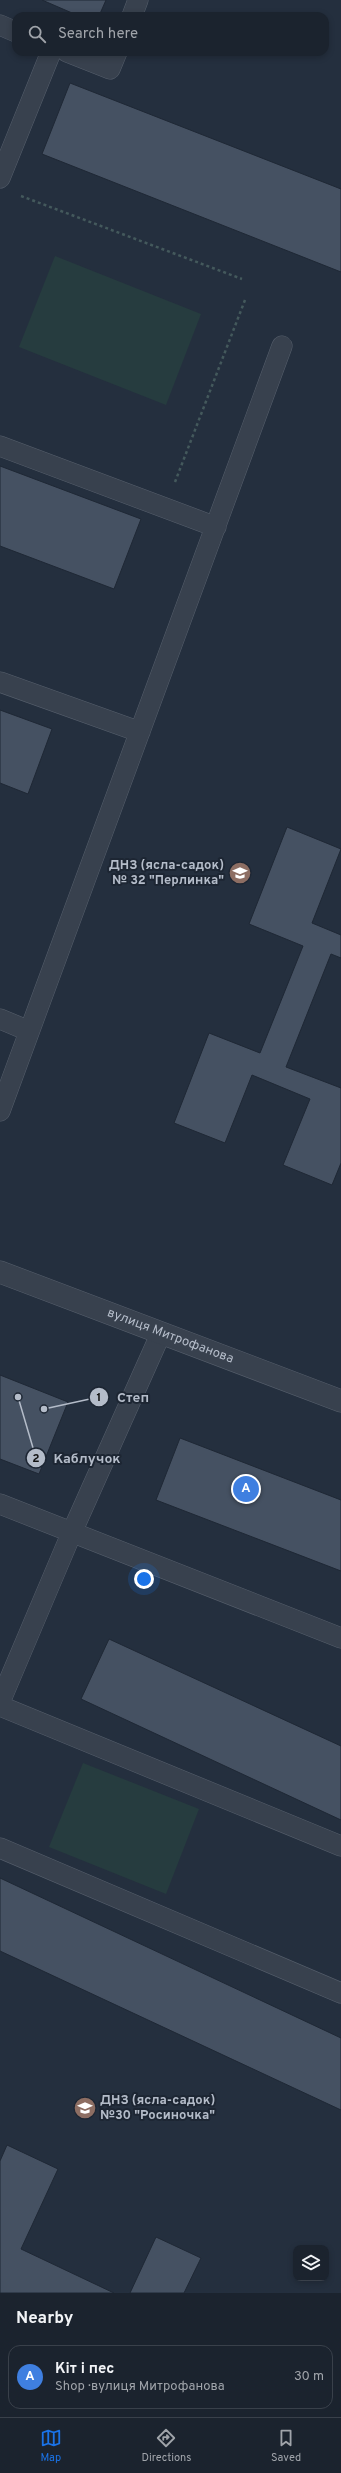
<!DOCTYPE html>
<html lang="en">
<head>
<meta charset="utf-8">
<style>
  body { margin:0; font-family:Overpass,sans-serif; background:#242b36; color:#f1f3f6 }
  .controls { position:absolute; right:12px; bottom:12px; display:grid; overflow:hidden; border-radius:8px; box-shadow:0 2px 6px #0003 }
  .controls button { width:36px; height:36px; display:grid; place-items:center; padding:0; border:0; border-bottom:1px solid #39404a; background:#1b232e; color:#f1f3f6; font:20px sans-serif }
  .you { position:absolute; left:144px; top:1579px; width:14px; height:14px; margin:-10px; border:3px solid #fff; border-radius:50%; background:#1a73e8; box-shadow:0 0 0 6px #1a73e833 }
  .badge { display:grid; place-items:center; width:26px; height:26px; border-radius:50%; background:#1a73e8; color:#fff; font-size:13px; font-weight:700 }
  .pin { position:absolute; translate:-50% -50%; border:2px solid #fff; box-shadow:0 1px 4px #0006 }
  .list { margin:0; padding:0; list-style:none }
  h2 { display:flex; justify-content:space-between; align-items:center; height:52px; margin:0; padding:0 16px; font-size:17px }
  h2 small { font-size:13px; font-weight:400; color:#a0a4aa }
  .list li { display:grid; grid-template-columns:26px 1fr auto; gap:12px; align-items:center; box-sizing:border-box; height:64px; margin:0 8px 8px; padding:0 8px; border:1px solid #39404a; border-radius:12px }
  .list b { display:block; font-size:15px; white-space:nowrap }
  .list p { margin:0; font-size:13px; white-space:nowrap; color:#a0a4aa }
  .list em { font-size:13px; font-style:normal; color:#a0a4aa }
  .icon { flex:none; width:22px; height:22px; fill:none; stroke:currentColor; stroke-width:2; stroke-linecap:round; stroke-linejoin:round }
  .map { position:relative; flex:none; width:341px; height:2293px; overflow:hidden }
  .search { position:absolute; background:#1b232e; box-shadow:0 2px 6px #0003; left:12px; right:12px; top:12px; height:44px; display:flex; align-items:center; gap:10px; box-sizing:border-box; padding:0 14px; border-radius:12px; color:#a0a4aa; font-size:15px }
  .sheet { height:124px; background:#1b232e }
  nav { display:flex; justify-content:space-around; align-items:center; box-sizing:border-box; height:56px; border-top:1px solid #39404a; background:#1b232e; font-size:11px; color:#a0a4aa }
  nav a { display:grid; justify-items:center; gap:2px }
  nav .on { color:#1a73e8 }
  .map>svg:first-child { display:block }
  .green { fill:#263c3f }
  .building { fill:#455162; stroke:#1f2835 }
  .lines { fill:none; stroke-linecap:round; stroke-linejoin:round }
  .service-casing { stroke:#565f6c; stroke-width:21 }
  .minor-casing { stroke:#565f6c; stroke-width:23 }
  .path { stroke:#44595c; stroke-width:2.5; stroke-dasharray:3 3; stroke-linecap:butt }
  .service { stroke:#38414e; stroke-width:20 }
  .minor { stroke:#38414e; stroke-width:22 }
  .labels { text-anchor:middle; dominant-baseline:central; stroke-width:4; stroke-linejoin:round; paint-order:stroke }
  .poi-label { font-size:13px; font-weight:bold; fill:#b4bcc9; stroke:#1d2633; text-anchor:end }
  .street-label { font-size:13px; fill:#b4bcc9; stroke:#1d2633 }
  .leader { fill:none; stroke:#b4bcc9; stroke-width:1.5 }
  .callout-dot { fill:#b4bcc9; stroke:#1d2633; stroke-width:1.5 }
  .mark-label { font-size:12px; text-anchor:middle; font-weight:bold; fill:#111 }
  .callout-label { font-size:14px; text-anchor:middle; font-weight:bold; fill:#b4bcc9; stroke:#1d2633; stroke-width:4; stroke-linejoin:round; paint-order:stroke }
</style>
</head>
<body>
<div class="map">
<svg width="341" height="2293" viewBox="0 0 341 2293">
  <rect width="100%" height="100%" fill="#242f3e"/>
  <path class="green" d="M 55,256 L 201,314 L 166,405 L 19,347 Z
    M 83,1763 L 199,1809 L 166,1894 L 49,1847 Z"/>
  <path class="building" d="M 42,0 L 106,0 L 99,16 L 79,16 Z
    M 70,83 L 341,189 L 341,272 L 42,154 Z
    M 0,466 L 141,519 L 114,589 L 0,546 Z
    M 0,710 L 52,729 L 28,794 L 0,783 Z
    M 287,827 L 341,849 L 312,923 L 341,935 L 341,958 L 331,954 L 286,1067 L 341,1088 L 341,1163 L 332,1185 L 283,1165 L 310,1099 L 252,1075 L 225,1143 L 174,1123 L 209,1033 L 260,1053 L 303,946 L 249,924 Z
    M 0,1375 L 68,1402 L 39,1474 L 0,1459 Z
    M 180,1438 L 341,1500 L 341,1571 L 156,1500 Z
    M 109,1639 L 341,1746 L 341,1820 L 81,1699 Z
    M 0,1878 L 341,2038 L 341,2110 L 0,1951 Z
    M 7,2145 L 58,2169 L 21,2249 L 114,2293 L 0,2293 L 0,2161 Z
    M 156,2237 L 201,2258 L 184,2293 L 130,2293 Z"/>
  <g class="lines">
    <g class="service-casing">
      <path id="service" d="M 132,16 L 138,0
        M 0,25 L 16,32
        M 67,52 L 110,69 L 117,52
        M 0,178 L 51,52
        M 0,446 L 216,527
        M 0,682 L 140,732
        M 0,1019 L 29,1031
        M 0,1111 L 282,346
        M 0,1504 L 341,1638
        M 0,1702 L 72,1532 L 161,1333
        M 0,1706 L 341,1846
        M 0,1848 L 341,1993"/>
    </g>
    <g class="minor-casing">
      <g id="minor">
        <path id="s1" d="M 0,1272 L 341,1401"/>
      </g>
    </g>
    <path class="path" d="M 21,196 L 242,279
      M 175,482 L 245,300"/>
    <use href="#service" class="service"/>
    <use href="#minor" class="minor"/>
  </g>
  <defs>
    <g id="school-disc" transform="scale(1.15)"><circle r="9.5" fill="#8d6e63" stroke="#1d2633"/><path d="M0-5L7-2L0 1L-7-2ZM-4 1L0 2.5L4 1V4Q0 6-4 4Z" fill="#fff"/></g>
  </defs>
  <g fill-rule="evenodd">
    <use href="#school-disc" x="240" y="873"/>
    <use href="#school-disc" x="85" y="2108"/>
  </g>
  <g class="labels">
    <g class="poi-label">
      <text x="224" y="866">ДНЗ (ясла-садок)<tspan x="224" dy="15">№ 32 "Перлинка"</tspan></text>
      <text x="100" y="2101" text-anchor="start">ДНЗ (ясла-садок)<tspan x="100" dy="15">№30 "Росиночка"</tspan></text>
    </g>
    <g class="street-label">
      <text stroke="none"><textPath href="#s1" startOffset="182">вулиця Митрофанова</textPath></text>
    </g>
  </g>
  <path class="leader" d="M44 1409L99 1397M18 1397L36 1458"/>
  <g class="callout-dot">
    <circle cx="44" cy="1409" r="4"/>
    <circle cx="18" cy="1397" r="4"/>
    <circle cx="99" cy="1397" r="10"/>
    <circle cx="36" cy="1458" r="10"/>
  </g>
  <g class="mark-label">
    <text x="99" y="1401">1</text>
    <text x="36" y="1462">2</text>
  </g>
  <g class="callout-label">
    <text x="133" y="1402">Степ</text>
    <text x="87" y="1463">Каблучок</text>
  </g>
</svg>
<div class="controls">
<button><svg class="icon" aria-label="layers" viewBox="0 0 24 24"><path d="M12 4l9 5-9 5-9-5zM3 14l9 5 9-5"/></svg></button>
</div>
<div class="you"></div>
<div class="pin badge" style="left:246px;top:1489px;background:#3f7fe0">A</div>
<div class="search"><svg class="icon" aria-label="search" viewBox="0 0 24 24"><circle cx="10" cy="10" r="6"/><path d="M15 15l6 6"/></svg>Search here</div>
</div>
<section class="sheet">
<h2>Nearby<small></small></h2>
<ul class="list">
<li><span class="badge" style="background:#3f7fe0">A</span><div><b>Кіт і пес</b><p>Shop · вулиця Митрофанова</p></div><em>30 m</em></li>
</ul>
</section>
<nav>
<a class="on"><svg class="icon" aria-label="map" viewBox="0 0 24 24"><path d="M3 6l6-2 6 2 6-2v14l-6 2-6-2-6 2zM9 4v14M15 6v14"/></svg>Map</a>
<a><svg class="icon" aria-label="directions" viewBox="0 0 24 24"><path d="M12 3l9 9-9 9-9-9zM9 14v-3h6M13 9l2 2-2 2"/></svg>Directions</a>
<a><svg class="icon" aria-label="saved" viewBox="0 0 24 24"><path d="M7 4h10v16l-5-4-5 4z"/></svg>Saved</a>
</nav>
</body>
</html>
